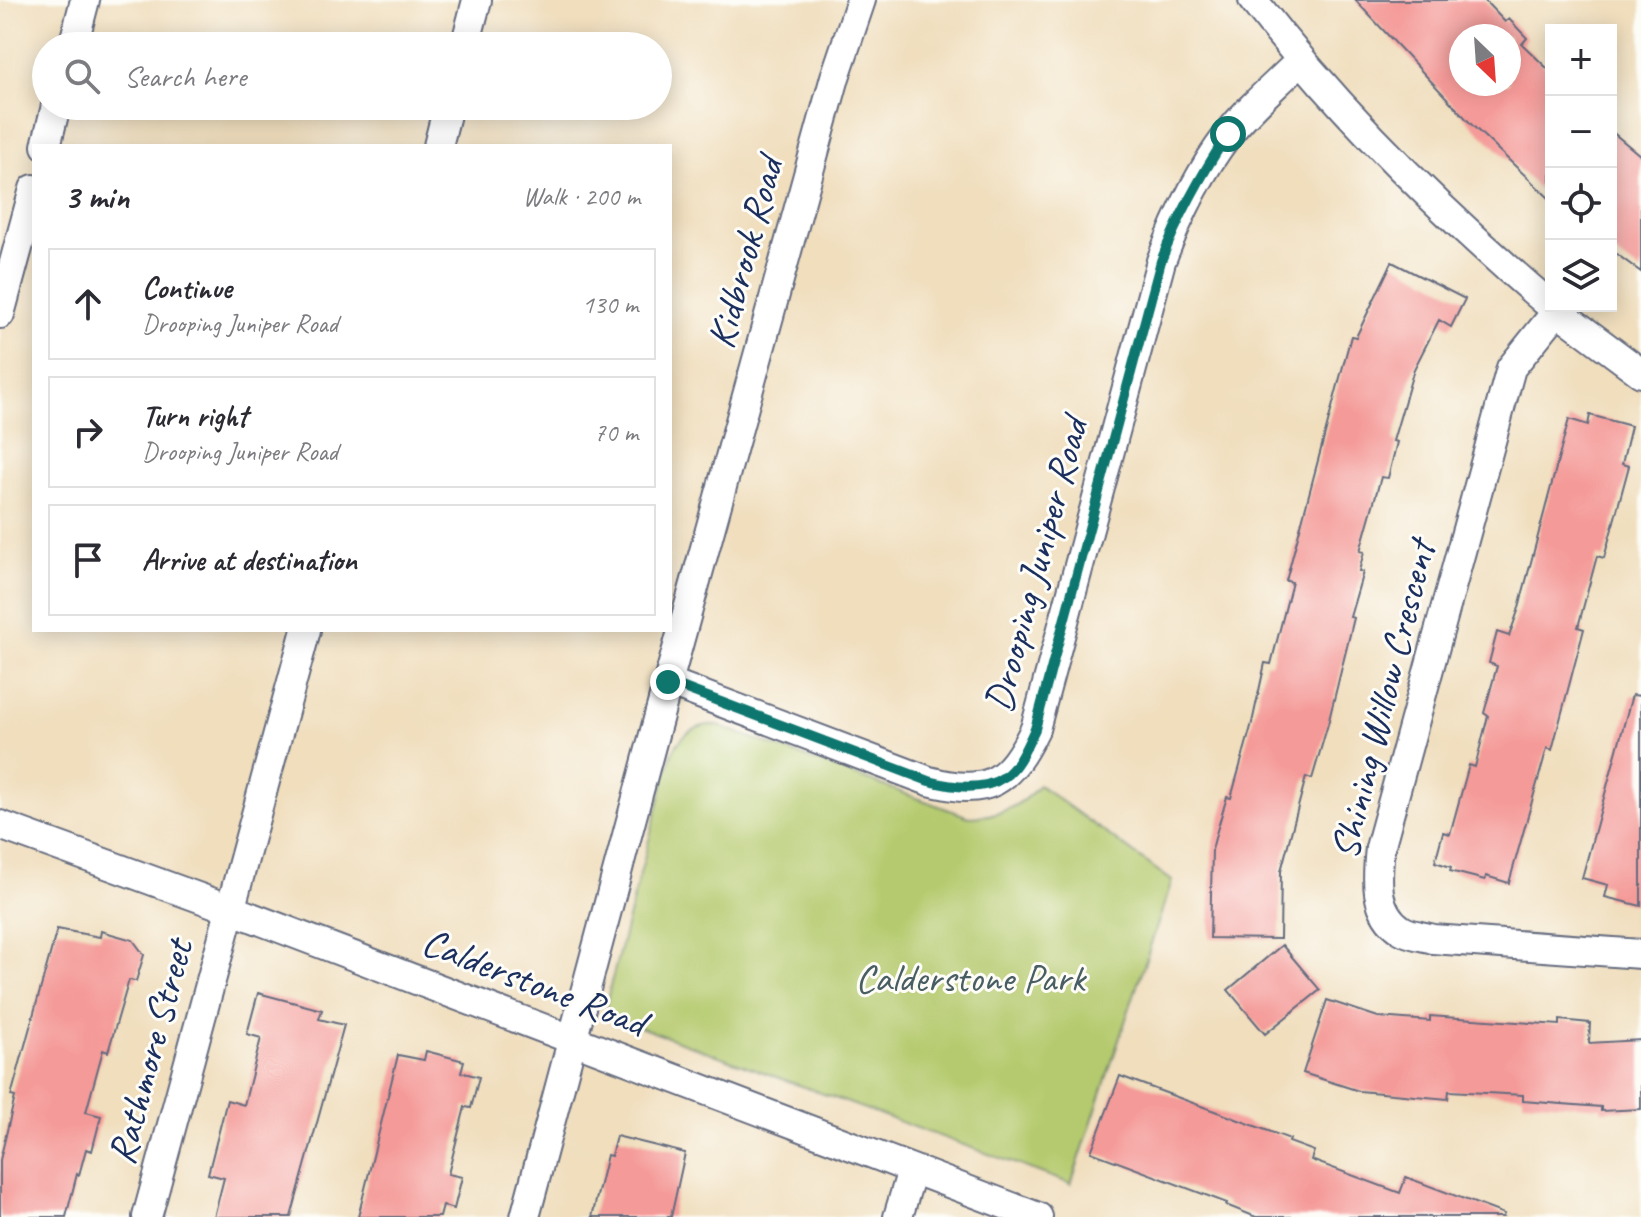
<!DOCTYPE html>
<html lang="en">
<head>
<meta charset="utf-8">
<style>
  body { margin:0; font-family:Caveat,sans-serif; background:#f2f2f3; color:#2b2b33 }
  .controls { position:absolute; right:24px; top:24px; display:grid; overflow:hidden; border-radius:0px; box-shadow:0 4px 20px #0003 }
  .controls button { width:72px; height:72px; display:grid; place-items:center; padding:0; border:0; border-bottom:2px solid #e1e1e2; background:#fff; color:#2b2b33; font:40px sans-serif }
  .compass { position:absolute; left:1449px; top:24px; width:72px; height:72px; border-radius:50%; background:#fff; box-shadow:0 4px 20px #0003; rotate:155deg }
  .stop { position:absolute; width:24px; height:24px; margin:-18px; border:6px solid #0f766e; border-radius:50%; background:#fff }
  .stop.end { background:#0f766e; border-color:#fff; box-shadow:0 2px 8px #0008 }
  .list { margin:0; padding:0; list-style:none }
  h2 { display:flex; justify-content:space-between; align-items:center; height:104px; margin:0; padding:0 32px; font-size:34px }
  h2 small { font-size:26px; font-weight:400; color:#7c7c81 }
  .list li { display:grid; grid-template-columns:52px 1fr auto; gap:24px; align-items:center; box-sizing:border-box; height:112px; margin:0 16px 16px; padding:0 16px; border:2px solid #e1e1e2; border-radius:0px }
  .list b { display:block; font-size:30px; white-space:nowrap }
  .list p { margin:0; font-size:26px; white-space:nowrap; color:#7c7c81 }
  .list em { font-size:26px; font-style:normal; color:#7c7c81 }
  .icon { flex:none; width:44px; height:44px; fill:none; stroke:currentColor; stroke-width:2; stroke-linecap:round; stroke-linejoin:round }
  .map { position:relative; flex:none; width:1641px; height:1217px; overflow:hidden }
  .search { position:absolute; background:#fff; box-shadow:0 4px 20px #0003; left:32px; top:32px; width:640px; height:88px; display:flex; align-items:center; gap:20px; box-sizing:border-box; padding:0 28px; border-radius:44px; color:#7c7c81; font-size:30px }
  .panel { position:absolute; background:#fff; box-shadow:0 4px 20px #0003; left:32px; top:144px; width:640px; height:488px; border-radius:0px }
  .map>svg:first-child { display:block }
  .green { fill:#b5ca6e; stroke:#687c66; stroke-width:2 }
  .building { fill:#f49a98; fill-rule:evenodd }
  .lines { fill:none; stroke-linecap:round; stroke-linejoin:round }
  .minor-casing { stroke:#666c7f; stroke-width:32 }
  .minor { stroke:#fff; stroke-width:28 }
  .route { stroke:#0f766e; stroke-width:10 }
  .labels { text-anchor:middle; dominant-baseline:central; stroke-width:6; stroke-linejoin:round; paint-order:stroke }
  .street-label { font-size:40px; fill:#1b2f5e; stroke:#fdfcf7 }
  .park-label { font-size:40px; fill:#495e63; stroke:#fdfcf7 }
</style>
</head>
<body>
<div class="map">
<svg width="1641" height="1217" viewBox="0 0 1641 1217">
  <rect width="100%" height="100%" fill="#fdfcf7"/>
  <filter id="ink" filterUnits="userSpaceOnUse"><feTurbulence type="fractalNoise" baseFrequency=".0125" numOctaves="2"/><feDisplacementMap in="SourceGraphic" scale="16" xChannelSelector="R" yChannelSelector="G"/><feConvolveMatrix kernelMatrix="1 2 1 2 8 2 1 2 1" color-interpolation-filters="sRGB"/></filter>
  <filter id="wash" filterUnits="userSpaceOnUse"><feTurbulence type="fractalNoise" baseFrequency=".006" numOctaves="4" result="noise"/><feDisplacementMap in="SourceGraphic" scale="32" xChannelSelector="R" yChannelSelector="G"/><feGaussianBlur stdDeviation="1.8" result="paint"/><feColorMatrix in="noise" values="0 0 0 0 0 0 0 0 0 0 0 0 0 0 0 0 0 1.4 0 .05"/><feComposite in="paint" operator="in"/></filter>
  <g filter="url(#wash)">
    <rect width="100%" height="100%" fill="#f0debd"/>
    <path class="green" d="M 707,725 L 719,726 L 969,817 C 997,816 1020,808 1039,785 L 1172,881 L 1071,1184 L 623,1021 L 608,1014 L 606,1005 L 610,987 L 672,753 C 680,737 690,729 707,725 Z"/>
    <g id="blocks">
      <path class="building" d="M 1355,0 L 1484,0 L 1505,22 L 1509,19 L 1527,38 L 1522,44 L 1551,72 L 1551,200 L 1472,125 ZM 1461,36 L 1509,36 L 1509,84 L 1461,84 Z
        M 1611,131 L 1641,156 L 1641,272 L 1611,250 Z
        M 1392,262 L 1465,299 L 1451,327 L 1439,320 L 1414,369 L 1393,441 L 1397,442 L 1388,478 L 1381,477 L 1360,551 L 1364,552 L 1359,571 L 1363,572 L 1350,617 L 1354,618 L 1328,724 L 1312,779 L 1306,777 L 1281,871 L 1280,939 L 1210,938 L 1212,850 L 1216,834 L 1227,797 L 1231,798 L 1252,723 L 1265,663 L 1271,664 L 1292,582 L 1286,581 L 1351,336 L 1356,337 Z
        M 1590,415 L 1631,426 L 1622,464 L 1629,466 L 1604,558 L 1597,556 L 1578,627 L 1584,629 L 1552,750 L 1547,748 L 1509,883 L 1486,876 L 1485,880 L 1450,871 L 1451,867 L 1435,862 L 1443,832 L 1450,834 L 1469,765 L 1475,767 L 1488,716 L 1484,713 L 1497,666 L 1489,663 L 1497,632 L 1509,636 L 1518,611 L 1569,419 L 1588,425 Z
        M 1632,695 L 1641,696 L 1641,906 L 1605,897 L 1608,885 L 1582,878 Z
        M 57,929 L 100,937 L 101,931 L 133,940 L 144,955 L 136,981 L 129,980 L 108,1052 L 103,1050 L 86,1112 L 101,1116 L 92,1151 L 86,1149 L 79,1175 L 77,1174 L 66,1217 L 0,1217 L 0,1160 L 15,1097 L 11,1096 Z
        M 1282,945 L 1320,990 L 1265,1034 L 1228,990 Z
        M 258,993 L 322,1010 L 319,1019 L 344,1025 L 291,1217 L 214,1217 L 224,1178 L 208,1174 L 227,1100 L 244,1105 L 261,1038 L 247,1034 Z
        M 1327,1000 L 1378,1017 L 1430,1021 L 1430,1016 L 1560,1025 L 1560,1020 L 1590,1023 L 1589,1043 L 1641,1040 L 1641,1109 L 1601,1111 L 1601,1107 L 1523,1101 L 1523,1095 L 1449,1091 L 1448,1099 L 1359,1091 L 1303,1073 Z
        M 426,1051 L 464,1061 L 461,1072 L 479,1077 L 471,1108 L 465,1107 L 448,1174 L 462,1177 L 454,1209 L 443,1206 L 440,1217 L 358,1217 L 398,1055 L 424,1060 Z
        M 1120,1076 L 1290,1139 L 1289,1142 L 1314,1151 L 1311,1160 L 1400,1193 L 1406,1177 L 1504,1214 L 1503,1217 L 1256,1217 L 1226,1205 L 1227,1203 L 1091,1152 Z
        M 616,1136 L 685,1153 L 671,1217 L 592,1217 L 607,1155 L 611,1156 Z"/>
    </g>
  </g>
  <g filter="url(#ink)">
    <use href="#blocks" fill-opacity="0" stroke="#666c7f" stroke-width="2"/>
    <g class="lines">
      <g class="minor-casing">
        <path id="minor" d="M 1253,0 C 1340,113 1443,214 1551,306
          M 73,46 L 85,0
          M 465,46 L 477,0
          M 46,146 L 56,106
          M 438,146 L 448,106
          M 1551,306 L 1641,373
          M 1557,311 L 1511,368 L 1380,848 C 1377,876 1373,912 1402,930 C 1410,935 1423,936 1433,939 L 1641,954
          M 0,314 L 34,189
          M 668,682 L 929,781 C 989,797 1009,782 1035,729 L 1161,261 C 1178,217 1198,174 1227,136 C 1247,109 1276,85 1300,61
          M 0,825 L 230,909 L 1038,1217
          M 147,1217 L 306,630
          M 525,1217 L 668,682 L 835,77 L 861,0
          M 898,1217 L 912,1170"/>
      </g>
      <use href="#minor" class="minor"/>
    </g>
  </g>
  <g class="lines" filter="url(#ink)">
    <path class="route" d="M 668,682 L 929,781 C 952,787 983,792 1004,777 C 1019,767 1027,745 1035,729 L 1161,261 C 1179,215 1201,175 1228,134"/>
  </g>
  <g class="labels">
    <g class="street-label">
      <text transform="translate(745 253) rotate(-75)">Kidbrook Road</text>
      <text transform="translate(1036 565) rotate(-75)">Drooping Juniper Road</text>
      <text transform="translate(1383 700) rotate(-76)">Shining Willow Crescent</text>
      <text transform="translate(534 982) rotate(21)">Calderstone Road</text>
      <text transform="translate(150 1052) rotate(-75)">Rathmore Street</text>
    </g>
    <g class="park-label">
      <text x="970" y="978">Calderstone Park</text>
    </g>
  </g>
</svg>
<div class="controls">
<button>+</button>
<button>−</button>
<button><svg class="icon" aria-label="locate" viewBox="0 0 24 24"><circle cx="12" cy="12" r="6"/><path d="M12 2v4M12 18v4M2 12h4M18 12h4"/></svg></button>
<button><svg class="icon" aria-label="layers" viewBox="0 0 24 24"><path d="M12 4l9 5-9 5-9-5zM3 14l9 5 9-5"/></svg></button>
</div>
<svg class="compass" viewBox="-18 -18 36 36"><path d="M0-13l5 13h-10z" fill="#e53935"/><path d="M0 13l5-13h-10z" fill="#7c7c81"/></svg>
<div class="stop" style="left:1228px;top:134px"></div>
<div class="stop end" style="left:668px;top:682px"></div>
<div class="search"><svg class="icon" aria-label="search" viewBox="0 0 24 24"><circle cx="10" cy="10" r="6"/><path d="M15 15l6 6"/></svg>Search here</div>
<section class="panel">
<h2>3 min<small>Walk · 200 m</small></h2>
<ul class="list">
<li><svg class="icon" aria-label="ahead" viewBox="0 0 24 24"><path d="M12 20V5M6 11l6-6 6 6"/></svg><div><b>Continue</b><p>Drooping Juniper Road</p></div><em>130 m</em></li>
<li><svg class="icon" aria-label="right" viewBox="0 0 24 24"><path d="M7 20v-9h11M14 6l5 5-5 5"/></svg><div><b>Turn right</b><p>Drooping Juniper Road</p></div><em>70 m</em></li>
<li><svg class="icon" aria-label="arrive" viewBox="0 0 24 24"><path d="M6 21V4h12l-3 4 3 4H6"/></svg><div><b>Arrive at destination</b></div></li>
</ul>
</section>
</div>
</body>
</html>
